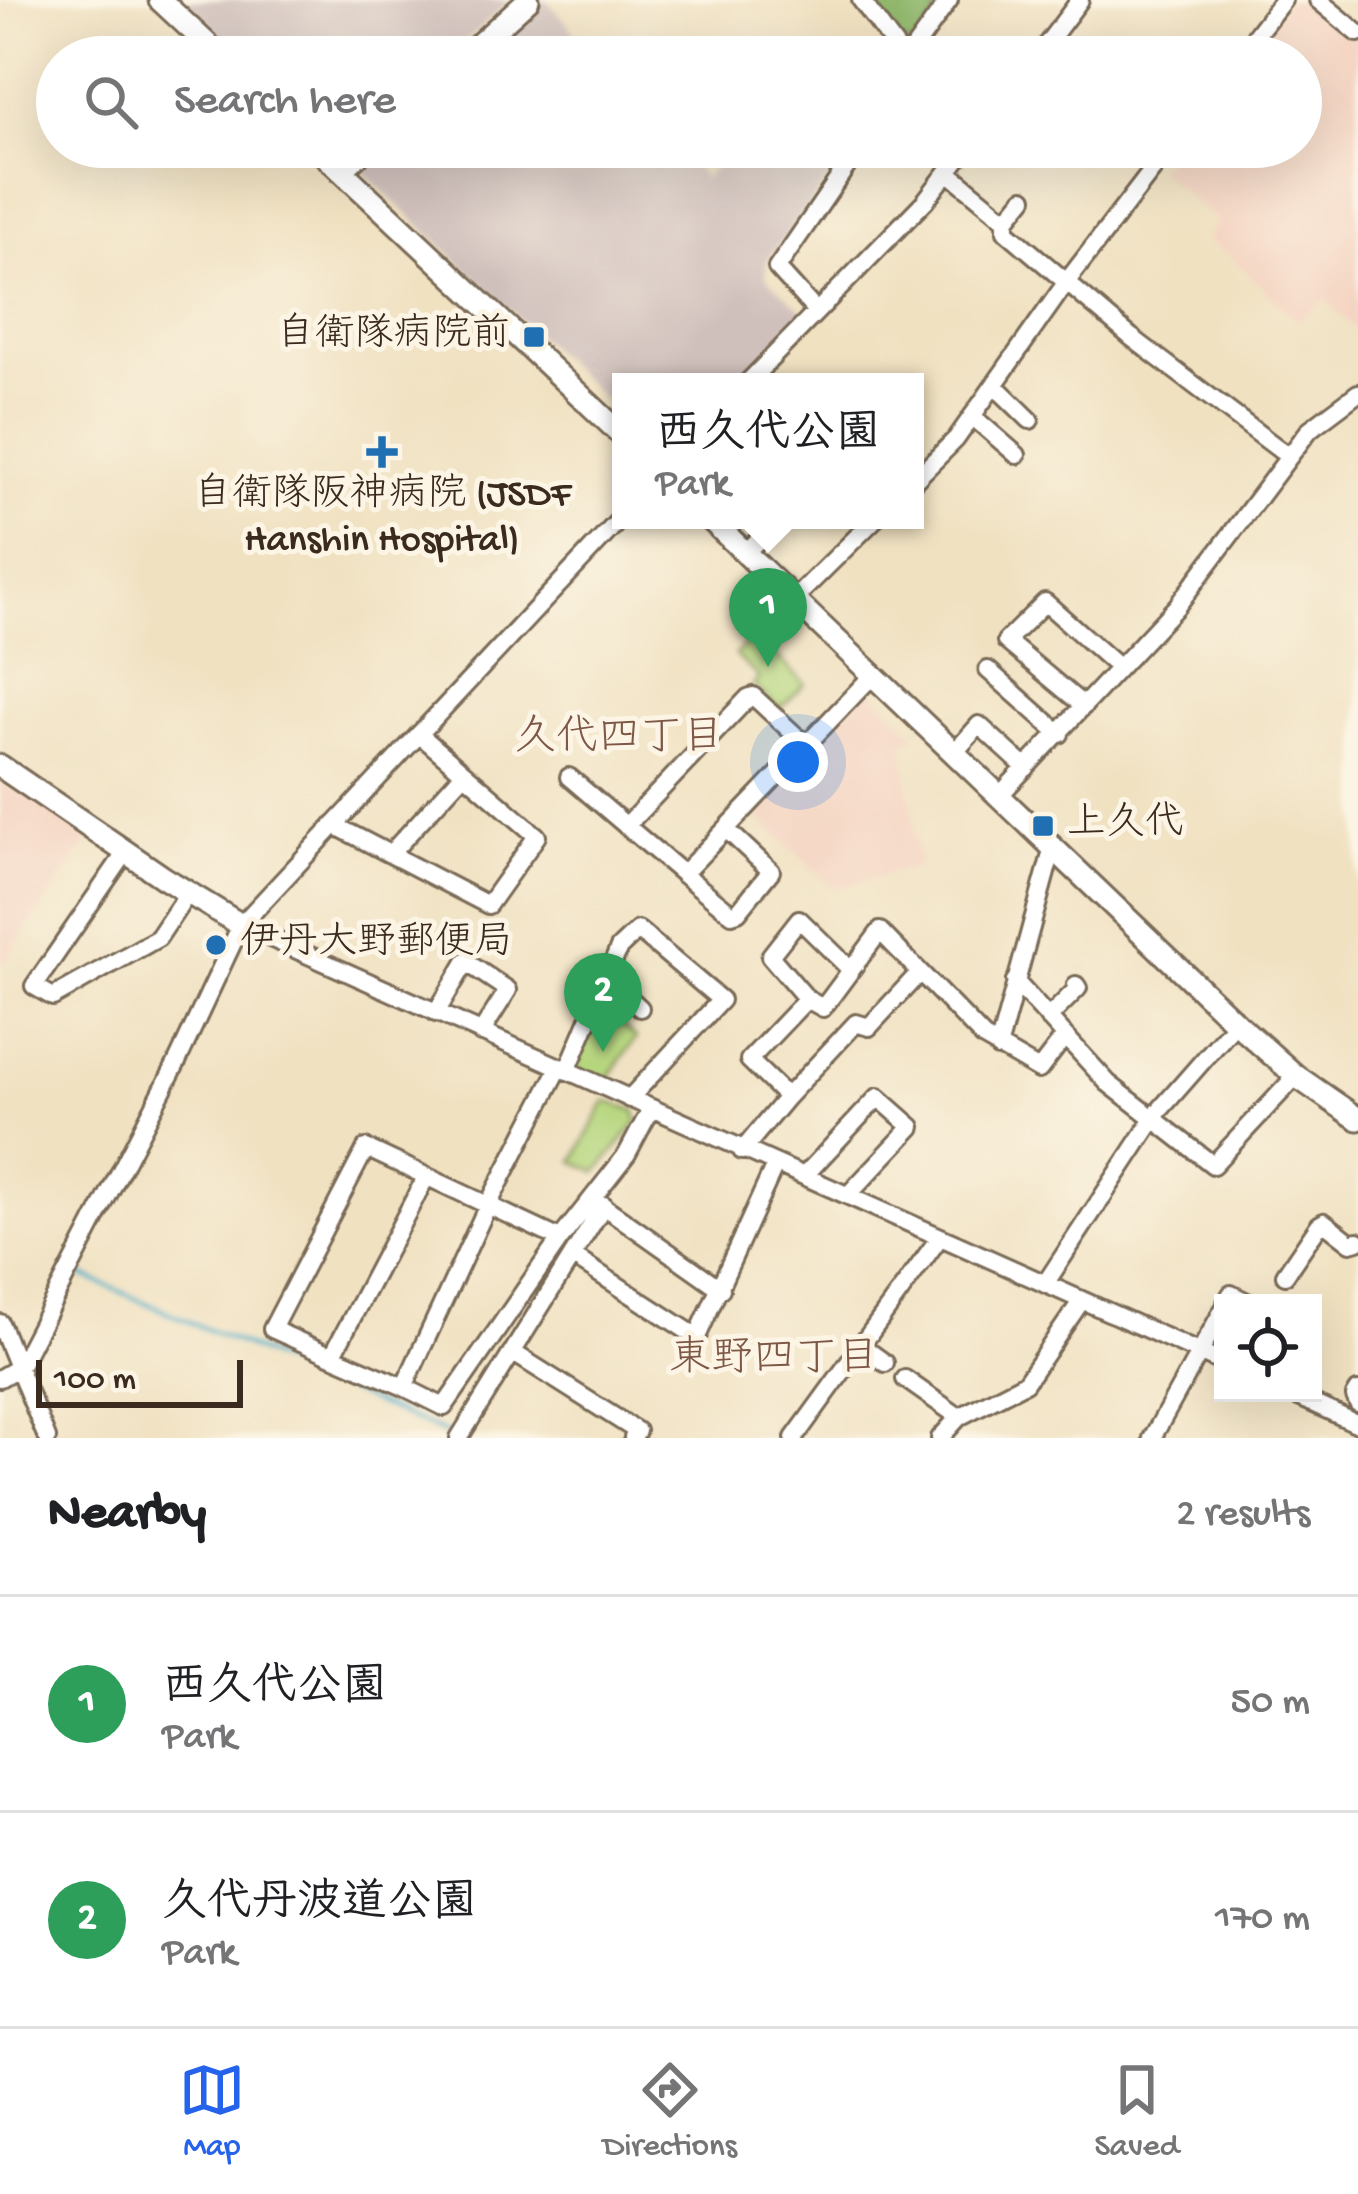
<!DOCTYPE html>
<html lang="en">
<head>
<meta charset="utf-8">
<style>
  body { margin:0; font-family:"Gochi Hand","Klee One",sans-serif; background:#f2f2f2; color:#202124 }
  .controls { position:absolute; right:36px; bottom:36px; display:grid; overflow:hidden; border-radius:0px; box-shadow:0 12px 48px #0002 }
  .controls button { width:108px; height:108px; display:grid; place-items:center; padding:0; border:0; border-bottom:3px solid #e0e0e0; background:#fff; color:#202124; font:60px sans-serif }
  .scale { position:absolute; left:36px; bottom:30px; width:207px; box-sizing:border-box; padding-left:12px; border:6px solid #3b2a1e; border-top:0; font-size:33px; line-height:42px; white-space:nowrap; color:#3b2a1e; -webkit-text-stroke:9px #fcf5e5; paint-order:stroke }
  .you { position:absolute; left:798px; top:762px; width:42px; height:42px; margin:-30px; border:9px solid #fff; border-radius:50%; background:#1a73e8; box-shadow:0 0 0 18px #1a73e833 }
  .badge { display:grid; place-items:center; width:78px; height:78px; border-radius:50%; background:#2563eb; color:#fff; font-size:39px; font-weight:700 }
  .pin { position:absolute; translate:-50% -99px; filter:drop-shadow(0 3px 6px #0008) }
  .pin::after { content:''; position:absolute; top:63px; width:42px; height:36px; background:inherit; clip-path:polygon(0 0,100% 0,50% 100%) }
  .popup { position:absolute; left:612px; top:373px; width:312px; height:156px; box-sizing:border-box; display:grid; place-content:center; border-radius:0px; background:#fff; filter:drop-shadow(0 3px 9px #0005); font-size:39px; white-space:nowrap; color:#757577 }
  .popup b { font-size:45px; color:#202124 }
  .popup::after { content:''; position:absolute; left:50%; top:100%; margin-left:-24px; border:24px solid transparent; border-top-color:#fff }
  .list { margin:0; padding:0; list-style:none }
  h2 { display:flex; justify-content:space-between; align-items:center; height:156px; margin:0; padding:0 48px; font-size:51px }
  h2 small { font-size:39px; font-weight:400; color:#757577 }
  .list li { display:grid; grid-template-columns:78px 1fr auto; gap:36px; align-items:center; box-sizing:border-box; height:216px; padding:0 48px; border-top:3px solid #e0e0e0 }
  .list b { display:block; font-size:45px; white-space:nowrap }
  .list p { margin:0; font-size:39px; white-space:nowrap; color:#757577 }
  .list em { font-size:39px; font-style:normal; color:#757577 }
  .icon { flex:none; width:66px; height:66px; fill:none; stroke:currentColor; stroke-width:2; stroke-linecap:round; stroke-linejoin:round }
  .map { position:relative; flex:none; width:1358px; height:1438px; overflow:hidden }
  .search { position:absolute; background:#fff; box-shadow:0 12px 48px #0002; left:36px; right:36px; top:36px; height:132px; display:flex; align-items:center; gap:30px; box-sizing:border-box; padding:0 42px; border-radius:66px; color:#757577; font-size:45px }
  .sheet { height:588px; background:#fff }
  nav { display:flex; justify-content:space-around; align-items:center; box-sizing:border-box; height:168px; border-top:3px solid #e0e0e0; background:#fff; font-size:33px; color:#757577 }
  nav a { display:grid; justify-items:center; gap:6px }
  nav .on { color:#2563eb }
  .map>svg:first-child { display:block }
  .built { fill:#f4d3c1 }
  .industrial { fill:#d0c0bc }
  .green { fill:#b5d67d; stroke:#78804e; stroke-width:3 }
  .forest { fill:#90b76c; stroke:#667045; stroke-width:3 }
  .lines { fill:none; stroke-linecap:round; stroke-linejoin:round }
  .stream { stroke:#49adc8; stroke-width:4.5 }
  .street-casing { stroke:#7a6a57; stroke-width:22 }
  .secondary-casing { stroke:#7a6a57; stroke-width:27 }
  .street { stroke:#fff; stroke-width:16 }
  .secondary { stroke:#fff; stroke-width:21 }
  .poi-dot { fill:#1f6fb2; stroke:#fcf5e5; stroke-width:4.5 }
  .labels { text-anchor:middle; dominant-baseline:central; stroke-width:10; stroke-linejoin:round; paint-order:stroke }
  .poi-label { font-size:39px; fill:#3b2a1e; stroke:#fcf5e5; text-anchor:start }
  .neighbourhood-label { font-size:42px; fill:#7e5746; stroke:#fcf5e5 }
</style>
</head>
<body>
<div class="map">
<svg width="1358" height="1438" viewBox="0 0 1358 1438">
  <rect width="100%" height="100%" fill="#fcf5e5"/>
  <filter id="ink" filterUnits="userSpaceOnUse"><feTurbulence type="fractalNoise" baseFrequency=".00833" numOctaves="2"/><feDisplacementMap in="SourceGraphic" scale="24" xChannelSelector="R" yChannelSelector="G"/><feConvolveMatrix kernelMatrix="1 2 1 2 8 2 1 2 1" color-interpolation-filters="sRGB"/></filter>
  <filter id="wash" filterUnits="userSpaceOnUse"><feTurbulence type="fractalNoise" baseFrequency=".004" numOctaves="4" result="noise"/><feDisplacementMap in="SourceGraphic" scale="48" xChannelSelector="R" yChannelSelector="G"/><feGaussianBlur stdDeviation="2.7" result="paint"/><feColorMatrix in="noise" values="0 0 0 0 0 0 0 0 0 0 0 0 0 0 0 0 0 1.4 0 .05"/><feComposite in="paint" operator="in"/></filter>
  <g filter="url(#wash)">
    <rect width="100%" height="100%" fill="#f0e1c1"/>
    <path class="built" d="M 1288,0 L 1313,0 L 1358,40 L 1358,334 L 1325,299 L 1297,321 L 1234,259 L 1206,239 L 1218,221 L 1157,170 L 1175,147 L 1301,147 L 1301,57 L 1244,57 Z
      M 863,692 L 872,692 L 915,734 L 903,744 L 919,866 L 833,888 L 750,810 Z
      M 0,774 L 90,837 L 0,967 Z"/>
    <path class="industrial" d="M 180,0 L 511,0 L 447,57 L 240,57 Z
      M 537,0 L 546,0 L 597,57 L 478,57 Z
      M 384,147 L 677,147 L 703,177 L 700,181 L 739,147 L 853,147 L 766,262 L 766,277 L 802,310 L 801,319 L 742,382 L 621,382 L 621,415 L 361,170 Z"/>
    <path class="green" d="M 782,607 L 789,614 L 763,643 L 805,684 L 780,709 L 753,685 L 759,678 L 735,655 Z
      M 602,1005 L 636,1038 L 604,1084 L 574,1071 Z
      M 606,1101 L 635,1110 L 638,1122 L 597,1172 L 574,1161 Z"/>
    <path class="forest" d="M 871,0 L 944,0 L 917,46 L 899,42 Z"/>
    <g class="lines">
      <path class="stream" d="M 75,1272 L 452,1436"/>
    </g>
  </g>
  <g filter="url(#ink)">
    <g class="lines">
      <g class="street-casing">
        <path id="street" d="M 861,0 L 903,57
          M 1318,0 L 1358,33
          M 908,57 L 949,0
          M 1037,57 L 1080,0
          M 1239,57 L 1283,0
          M 948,172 L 1006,220
          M 1024,198 L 1006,220 L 1006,231 L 1131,337 L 1288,456
          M 815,310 L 777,268 L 860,147
          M 748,382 L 925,201 L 967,147
          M 994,385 L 1030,420
          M 972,416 L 1017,455
          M 915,480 L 956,439 L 1068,280 L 1170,147
          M 745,553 L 779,520
          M 793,600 L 874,520
          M 988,670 L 1060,734
          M 1084,706 L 1006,641 L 1045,602 L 1119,668
          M 954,753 L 979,725 L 1026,768
          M 569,777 L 683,874 L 872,676
          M 999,796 L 1177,606 L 1310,429 L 1358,393
          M 334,825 L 488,905 L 537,836 L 419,734
          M 626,826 L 748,698 L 753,696 L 806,745
          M 126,852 L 34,986 L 53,997 L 158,938 L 188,893
          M 390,854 L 464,773
          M 683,874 L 732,914 L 738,912 L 771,871 L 726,829
          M 241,925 L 1223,1363
          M 607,977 L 640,1008
          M 1015,981 L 1108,1083 L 1213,1165 L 1296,1076
          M 807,999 L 770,956 L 799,919 L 851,970
          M 436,1013 L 466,962 L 508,990 L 481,1033
          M 1048,1018 L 1078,988 L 1076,985
          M 998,1048 L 1053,847
          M 567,1071 L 619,948 L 638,930 L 721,1000 L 629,1099
          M 787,1097 L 856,1023 L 869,1027 L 920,972
          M 742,1151 L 787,1097 L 749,1060 L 807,999 L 823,1008 L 880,931 L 984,1038 L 1039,1070 L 1065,1036
          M 805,1175 L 878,1097 L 912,1127 L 848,1195
          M 426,1177 L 332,1356 L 404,1387 L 488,1205 L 559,1068
          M 595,1200 L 721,1289
          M 572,1256 L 697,1337 L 775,1165
          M 1285,1275 L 1319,1225 L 1324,1222 L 1351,1243 L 1358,1241
          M 1045,1284 L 1158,1112 L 1236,1023
          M 1226,1303 L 1231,1294 L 1249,1303
          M 0,1323 L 47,1438
          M 860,1345 L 885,1363
          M 512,1352 L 637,1431 L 633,1438
          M 332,1356 L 272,1329 L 366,1148 L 560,1239
          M 0,1378 L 19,1367 L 176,1064 L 241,925 L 621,518
          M 905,1379 L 959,1417
          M 404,1387 L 444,1407 L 560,1239 L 627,1154 L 651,1109
          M 1358,1391 L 1355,1396 L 1358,1403
          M 1290,1393 L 1358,1424
          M 459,1438 L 604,1205
          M 794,1438 L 940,1237
          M 940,1438 L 959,1417 L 1025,1383 L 1082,1300
          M 1152,1438 L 1223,1310"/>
      </g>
      <g class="secondary-casing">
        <path id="secondary" d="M 160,0 L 221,57
          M 465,57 L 528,0
          M 316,147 L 621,434
          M 341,171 L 367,147
          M 711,520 L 1236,1023 L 1296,1076 L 1358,1119
          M 0,766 L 164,878 L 241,925"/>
      </g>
      <use href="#street" class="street"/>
      <use href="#secondary" class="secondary"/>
    </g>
  </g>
  <g class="poi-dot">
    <rect x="522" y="325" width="24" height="24" rx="6"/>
    <path d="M376 434h12v12h12v12h-12v12h-12v-12h-12v-12h12z"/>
    <rect x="1031" y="814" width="24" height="24" rx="6"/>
    <circle cx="216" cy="945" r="12"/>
  </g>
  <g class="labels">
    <g class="poi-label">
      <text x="510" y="337" text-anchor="end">自衛隊病院前</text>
      <text x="382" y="497" text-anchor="middle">自衛隊阪神病院 (JSDF<tspan x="382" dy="45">Hanshin Hospital)</tspan></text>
      <text x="1067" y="826">上久代</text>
      <text x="240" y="945">伊丹大野郵便局</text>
    </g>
    <g class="neighbourhood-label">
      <text x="619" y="740">久代四丁目</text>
      <text x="774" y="1361">東野四丁目</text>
    </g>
  </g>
</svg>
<div class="controls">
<button><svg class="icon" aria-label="locate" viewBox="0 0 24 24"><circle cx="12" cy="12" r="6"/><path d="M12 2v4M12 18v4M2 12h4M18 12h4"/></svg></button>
</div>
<div class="scale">100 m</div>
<div class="you"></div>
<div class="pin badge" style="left:768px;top:667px;background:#2e9e5b">1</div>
<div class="popup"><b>西久代公園</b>Park</div>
<div class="pin badge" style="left:603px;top:1052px;background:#2e9e5b">2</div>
<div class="search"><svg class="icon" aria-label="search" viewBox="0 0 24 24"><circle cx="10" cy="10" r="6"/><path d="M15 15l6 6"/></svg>Search here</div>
</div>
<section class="sheet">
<h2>Nearby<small>2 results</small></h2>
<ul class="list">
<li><span class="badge" style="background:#2e9e5b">1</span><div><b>西久代公園</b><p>Park</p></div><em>50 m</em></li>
<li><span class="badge" style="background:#2e9e5b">2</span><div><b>久代丹波道公園</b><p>Park</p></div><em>170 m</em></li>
</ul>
</section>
<nav>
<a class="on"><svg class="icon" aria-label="map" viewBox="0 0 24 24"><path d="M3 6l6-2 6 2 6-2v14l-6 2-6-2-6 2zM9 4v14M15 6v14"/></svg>Map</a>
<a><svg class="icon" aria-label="directions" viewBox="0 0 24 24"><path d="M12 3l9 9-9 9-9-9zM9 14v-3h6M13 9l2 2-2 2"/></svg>Directions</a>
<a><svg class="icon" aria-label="saved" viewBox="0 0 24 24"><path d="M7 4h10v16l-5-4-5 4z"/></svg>Saved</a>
</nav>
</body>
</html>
